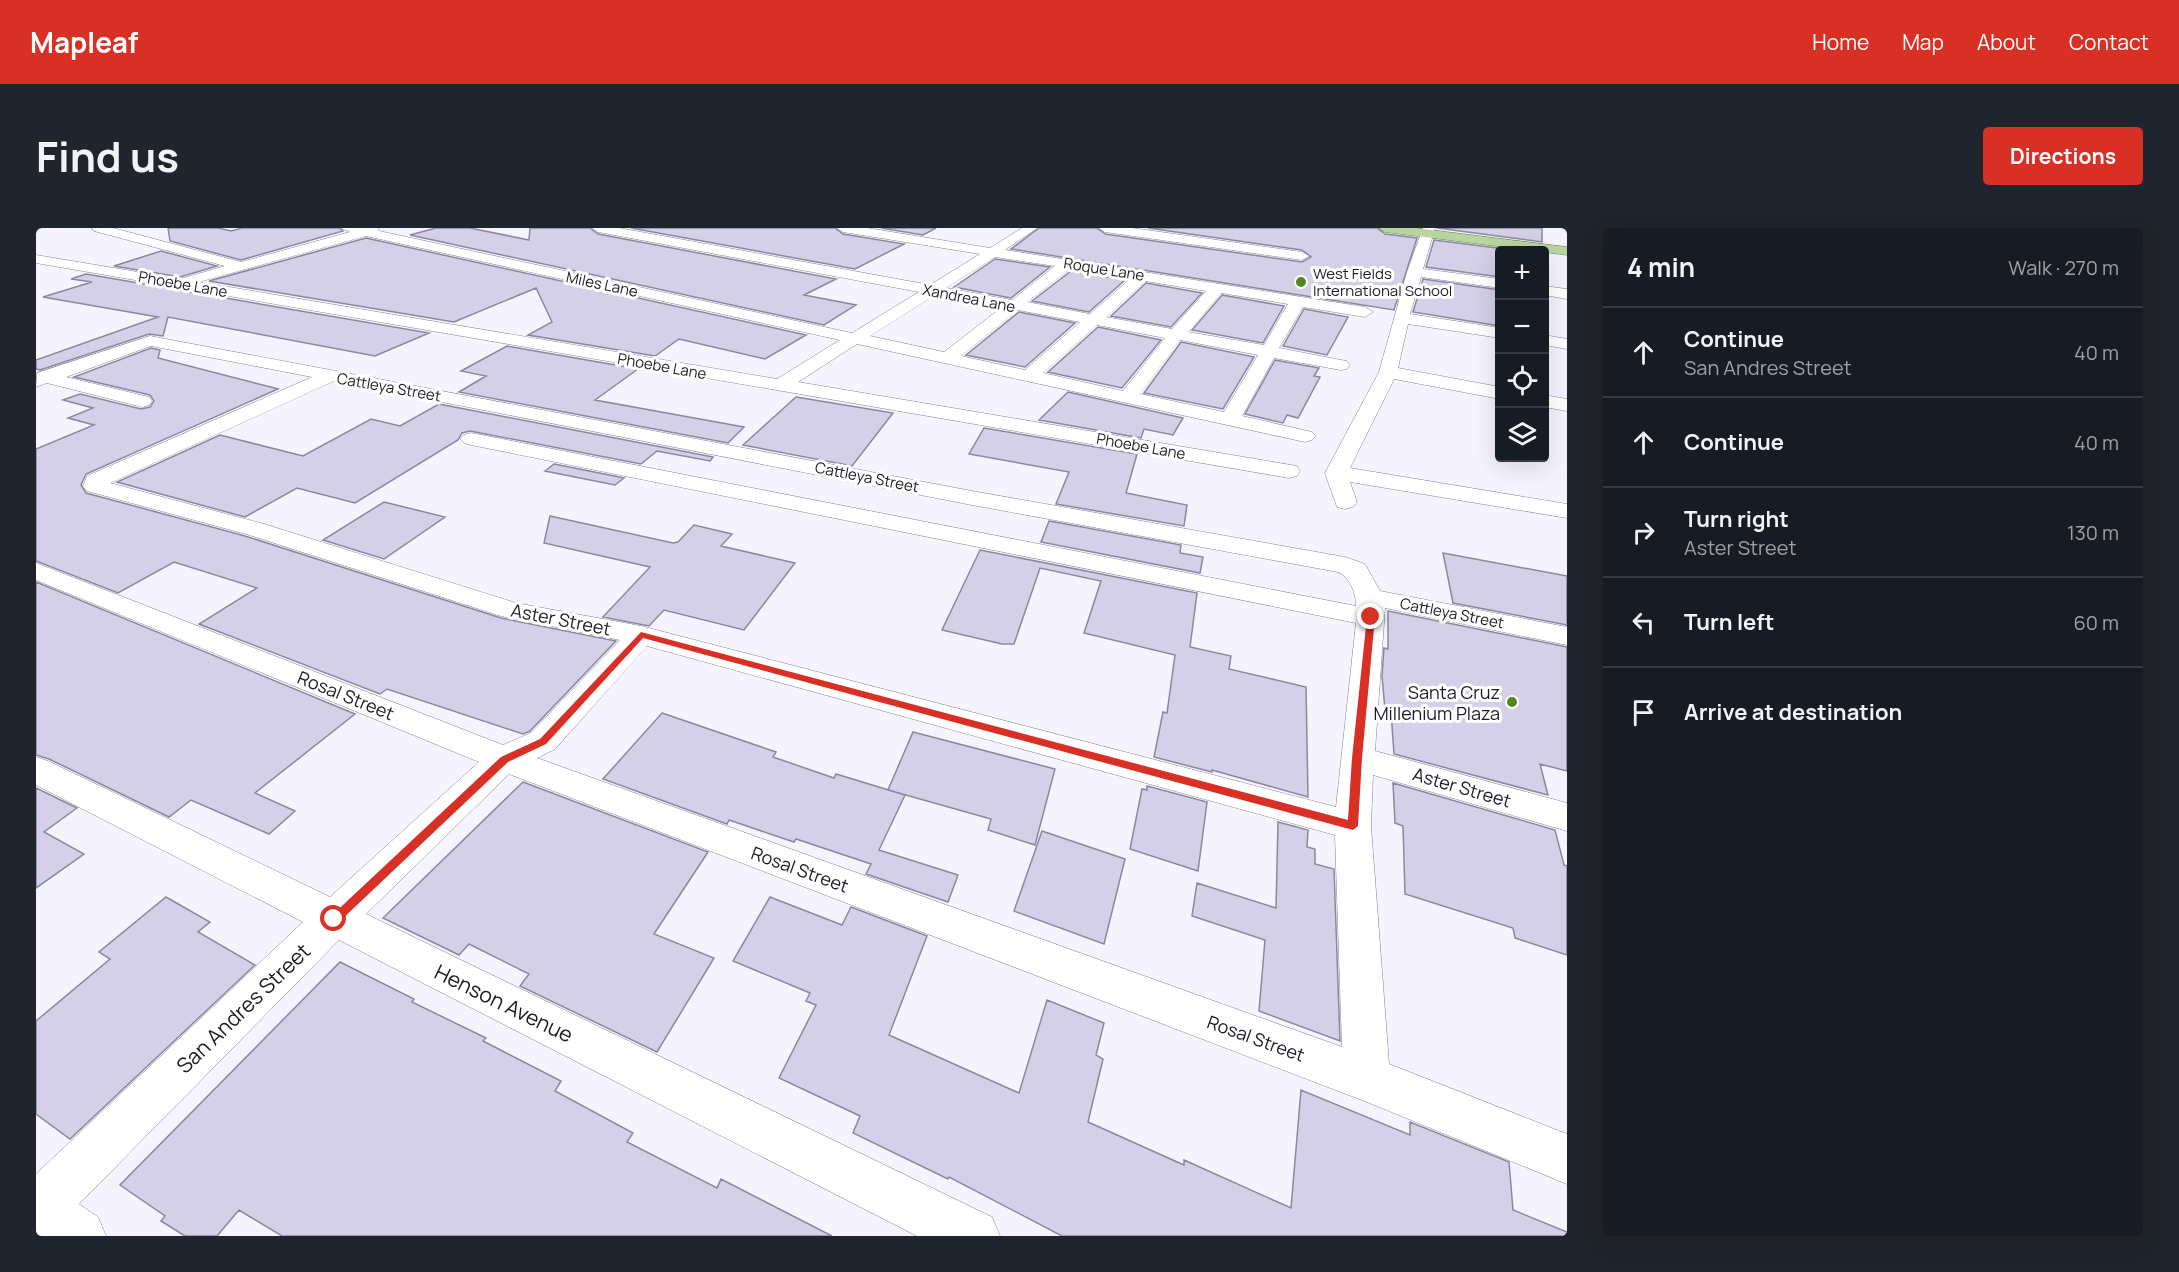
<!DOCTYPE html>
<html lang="en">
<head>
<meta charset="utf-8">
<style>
  body { margin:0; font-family:Manrope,sans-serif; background:#20242c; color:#f1f3f6 }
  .controls { position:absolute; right:18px; top:18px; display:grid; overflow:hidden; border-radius:6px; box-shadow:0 6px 24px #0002 }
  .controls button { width:54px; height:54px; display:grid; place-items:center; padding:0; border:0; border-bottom:2px solid #363941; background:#171b24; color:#f1f3f6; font:30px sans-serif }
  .stop { position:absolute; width:18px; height:18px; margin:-14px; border:4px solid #d93025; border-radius:50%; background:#fff }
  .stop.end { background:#d93025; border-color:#fff; box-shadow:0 2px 6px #0008 }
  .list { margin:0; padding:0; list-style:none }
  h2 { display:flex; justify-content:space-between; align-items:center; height:78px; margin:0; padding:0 24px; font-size:26px }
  h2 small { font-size:20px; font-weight:400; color:#9ea1a6 }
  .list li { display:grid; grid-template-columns:39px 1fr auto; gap:18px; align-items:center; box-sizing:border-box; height:90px; padding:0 24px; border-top:2px solid #363941 }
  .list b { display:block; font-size:22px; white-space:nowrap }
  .list p { margin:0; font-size:20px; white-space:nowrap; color:#9ea1a6 }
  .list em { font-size:20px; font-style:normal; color:#9ea1a6 }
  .icon { flex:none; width:33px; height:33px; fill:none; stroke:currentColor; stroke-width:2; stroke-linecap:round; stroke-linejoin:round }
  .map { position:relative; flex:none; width:1531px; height:1008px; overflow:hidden; border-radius:6px }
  header { display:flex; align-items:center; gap:36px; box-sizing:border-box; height:84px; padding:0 30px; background:#d93025; color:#fff }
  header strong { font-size:28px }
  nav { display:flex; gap:33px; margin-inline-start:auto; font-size:21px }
  .intro { display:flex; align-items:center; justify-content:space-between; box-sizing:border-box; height:144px; padding:0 36px }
  h1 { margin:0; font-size:42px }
  .button { padding:15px 27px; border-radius:6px; background:#d93025; color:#fff; font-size:21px; font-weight:700 }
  main { display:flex; gap:36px; padding:0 36px }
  aside { flex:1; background:#171b24; border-radius:6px; box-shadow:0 6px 24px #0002 }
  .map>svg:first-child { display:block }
  .building { fill:#d3d0e8; stroke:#8a889e; stroke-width:1.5 }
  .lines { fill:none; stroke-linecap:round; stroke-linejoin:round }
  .minor-casing { stroke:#838196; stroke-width:1 }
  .primary-casing { stroke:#63824c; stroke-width:1 }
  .minor { fill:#fff; fill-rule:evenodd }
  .primary { fill:#b8d5a1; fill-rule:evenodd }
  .route { fill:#d93025 }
  .poi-dot { fill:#54881f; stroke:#fff; stroke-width:2 }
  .labels { text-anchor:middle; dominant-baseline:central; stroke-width:6; stroke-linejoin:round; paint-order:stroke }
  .far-street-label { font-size:15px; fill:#1c1b23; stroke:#fff }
  .far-poi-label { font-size:15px; fill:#1c1b23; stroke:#fff; text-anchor:start }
  .street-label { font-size:18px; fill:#1c1b23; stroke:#fff }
  .poi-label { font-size:18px; fill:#1c1b23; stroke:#fff; text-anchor:end }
  .near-street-label { font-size:21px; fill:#1c1b23; stroke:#fff }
</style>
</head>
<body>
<header>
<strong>Mapleaf</strong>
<nav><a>Home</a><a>Map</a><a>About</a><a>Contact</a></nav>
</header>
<div class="intro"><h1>Find us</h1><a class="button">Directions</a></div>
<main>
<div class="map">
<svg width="1531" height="1008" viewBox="0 0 1531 1008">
  <rect width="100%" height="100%" fill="#f5f4fe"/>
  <path class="building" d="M 132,0 L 182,0 L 195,3 L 206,0 L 303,0 L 307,3 L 205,32 L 134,13 Z
    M 400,0 L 434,0 L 493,12 L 494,0 L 554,0 L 562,6 L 800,51 L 768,67 L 820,77 L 788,97 L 374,7 Z
    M 595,0 L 799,0 L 807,6 L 868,16 L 819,41 Z
    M 845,0 L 900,0 L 887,7 Z
    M 1003,0 L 1061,0 L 1069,6 L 1266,34 L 1275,29 L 1266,22 L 1112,0 L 1341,0 L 1349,6 L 1381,10 L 1358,82 L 975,21 Z
    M 1401,0 L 1506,0 L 1506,14 Z
    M 330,10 L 770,107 L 729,131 L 643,111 L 619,128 L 492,107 L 516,94 L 500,60 L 418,94 L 173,53 Z
    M 1398,12 L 1477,22 L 1464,22 L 1464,49 L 1390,39 Z
    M 125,23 L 181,38 L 144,49 L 78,38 Z
    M 959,31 L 1014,39 L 975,70 L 918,59 Z
    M 1035,43 L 1089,52 L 1053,84 L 996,73 Z
    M 50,46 L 393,105 L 339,128 L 132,89 L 127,108 L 113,106 L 4,142 L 0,141 L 0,132 L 122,89 L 7,69 L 56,54 L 35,51 Z
    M 1387,51 L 1464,62 L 1464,98 L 1377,84 Z
    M 1110,55 L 1166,65 L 1135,99 L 1075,88 Z
    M 1186,67 L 1248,78 L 1227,115 L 1156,102 Z
    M 1268,81 L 1312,89 L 1291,127 L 1247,118 Z
    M 983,84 L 1039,95 L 989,139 L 930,127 Z
    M 1062,99 L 1125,112 L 1086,160 L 1012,144 Z
    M 1145,114 L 1218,129 L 1187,181 L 1108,165 Z
    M 471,118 L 602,141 L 559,172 L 708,199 L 692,215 L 423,164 L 450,148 L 425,143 Z
    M 115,120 L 124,122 L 122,130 L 242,161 L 50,246 L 45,257 L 50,265 L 209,308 L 465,390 L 580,413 L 494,503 L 487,506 L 351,461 L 344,466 L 163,396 L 221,360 L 138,334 L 82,365 L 0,333 L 0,221 L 58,197 L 32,190 L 57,180 L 27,172 L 44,166 L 105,181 L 114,179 L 118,173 L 114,167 L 38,149 Z
    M 1239,132 L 1283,140 L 1278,148 L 1284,149 L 1262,190 L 1251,187 L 1247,195 L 1209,186 Z
    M 1032,164 L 1147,190 L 1137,207 L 1108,201 L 1105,210 L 1003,192 Z
    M 760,169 L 857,185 L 816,238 L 707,217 Z
    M 403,176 L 677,229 L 674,233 L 621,223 L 605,236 L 434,203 L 426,205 L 422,212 L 319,275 L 261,260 L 209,289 L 81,254 L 184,207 L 267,228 L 335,191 L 364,198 Z
    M 948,200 L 1101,226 L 1090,265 L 1151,277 L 1148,298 L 1020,276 L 1033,244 L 933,226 Z
    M 518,236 L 588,250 L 579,257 L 509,243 Z
    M 348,274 L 409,289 L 348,331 L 287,312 Z
    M 514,288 L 637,315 L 642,314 L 658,297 L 696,306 L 685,318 L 759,335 L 708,402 L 628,382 L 613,398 L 567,389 L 614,339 L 508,315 Z
    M 1013,293 L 1145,317 L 1144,325 L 1167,329 L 1164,345 L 1005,314 Z
    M 944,322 L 1161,365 L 1154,419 L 1195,428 L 1193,441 L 1270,459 L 1272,569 L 1176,542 L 1176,544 L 1118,529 L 1127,484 L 1131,485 L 1139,427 L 1048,405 L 1065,353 L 1004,340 L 978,416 L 966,416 L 906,402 Z
    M 1407,325 L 1531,348 L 1531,397 L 1417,375 Z
    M 0,354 L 319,486 L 219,565 L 259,583 L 233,606 L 155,572 L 133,589 L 13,531 L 0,527 Z
    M 1352,383 L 1531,419 L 1531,543 L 1504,536 L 1512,567 L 1358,526 L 1355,484 L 1349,482 L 1346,448 L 1348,420 L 1352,421 Z
    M 626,485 L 740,524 L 737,529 L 798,550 L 800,546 L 869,567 L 843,622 L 922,647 L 912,674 L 830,646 L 835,636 L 760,611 L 758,614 L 693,592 L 691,596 L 567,551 Z
    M 877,504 L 1019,541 L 999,617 L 952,602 L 955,591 L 852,562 Z
    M 487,554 L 672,624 L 618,706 L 678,730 L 621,824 L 484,758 L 493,746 L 433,716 L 423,727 L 347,690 Z
    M 1357,555 L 1519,602 L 1528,637 L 1531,638 L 1531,727 L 1479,710 L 1477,700 L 1369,666 L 1367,598 L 1359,595 Z
    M 1111,558 L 1171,574 L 1162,643 L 1094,621 L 1106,561 L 1111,562 Z
    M 0,560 L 41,580 L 8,604 L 48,626 L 0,660 Z
    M 1242,594 L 1272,602 L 1271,619 L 1279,621 L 1279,636 L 1298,641 L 1304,813 L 1223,783 L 1229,712 L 1156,688 L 1161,655 L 1240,680 Z
    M 1006,603 L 1089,631 L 1068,716 L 978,683 Z
    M 130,669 L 174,694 L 162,704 L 219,737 L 34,911 L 0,886 L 0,793 L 74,731 L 63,724 Z
    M 734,669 L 806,697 L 815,679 L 891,708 L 853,807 L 983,865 L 1011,772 L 1068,795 L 1060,827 L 1067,831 L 1052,894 L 1148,937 L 1148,932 L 1255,980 L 1265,862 L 1374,907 L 1374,894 L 1473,934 L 1477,982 L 1531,1004 L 1531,1008 L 1026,1008 L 913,949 L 912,951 L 817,905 L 824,888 L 743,850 L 780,777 L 770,773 L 774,765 L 697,733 Z
    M 304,734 L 378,771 L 376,774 L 450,810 L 447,813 L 525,853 L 519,863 L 597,905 L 591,914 L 681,960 L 685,951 L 796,1008 L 246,1008 L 203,982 L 181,1008 L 149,1008 L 125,993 L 129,988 L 84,957 Z"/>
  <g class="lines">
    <g class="minor-casing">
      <path id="minor" d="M 56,0 L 77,0 L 205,34 L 314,4 L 305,0 L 342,0 L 343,3 L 816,105 L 883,64 L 562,4 L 556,0 L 583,0 L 894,57 L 944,26 L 807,4 L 801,0 L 831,0 L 954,20 L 986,0 L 1001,0 L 969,22 L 1329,79 L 1337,84 L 1329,89 L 1267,79 L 1243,120 L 1305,132 L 1311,133 L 1314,137 L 1311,141 L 1305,142 L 1238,130 L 1206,188 L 1276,204 L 1280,208 L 1276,212 L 1269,214 L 821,116 L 762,154 L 1261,238 L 1264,243 L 1261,248 L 1253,250 L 0,35 L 0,27 L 144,51 L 189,38 L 58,3 ZM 330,8 L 804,112 L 741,151 L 163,54 ZM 959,29 L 1019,38 L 976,72 L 910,60 ZM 1034,41 L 1094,51 L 1054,86 L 991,74 ZM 1109,53 L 1170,63 L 1136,101 L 1070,89 ZM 1185,65 L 1252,76 L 1228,117 L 1152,104 ZM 899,67 L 966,79 L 908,124 L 834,108 ZM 982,82 L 1044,94 L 989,142 L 925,128 ZM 1061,97 L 1129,110 L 1087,163 L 1007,145 ZM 1144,112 L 1222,127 L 1188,184 L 1104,166 Z
        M 1063,0 L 1096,0 L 1266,24 L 1273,28 L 1266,32 L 1069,4 Z
        M 1387,0 L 1399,0 L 1387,41 L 1464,51 L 1464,60 L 1385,49 L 1374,86 L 1464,100 L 1464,110 L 1372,96 L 1362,140 L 1464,159 L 1464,171 L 1358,151 L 1314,240 L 1531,276 L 1531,290 L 1314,254 L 1321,274 L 1317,279 L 1309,281 L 1301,279 L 1289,245 L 1343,144 L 1371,44 Z
        M 1508,58 L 1531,61 L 1531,71 L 1508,67 Z
        M 1508,107 L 1531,111 L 1531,121 L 1508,117 Z
        M 114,108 L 936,263 L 1309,329 L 1329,336 L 1344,363 L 1531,399 L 1531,417 L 1349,380 L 1339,523 L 1531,575 L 1531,603 L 1337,547 L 1335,598 L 1353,836 L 1531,906 L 1531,956 L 1331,874 L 473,546 L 330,686 L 956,989 L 964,1008 L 881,1008 L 303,712 L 43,976 L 62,989 L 70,1008 L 0,1008 L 0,946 L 267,694 L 0,557 L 0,529 L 12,533 L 294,669 L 443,534 L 0,352 L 0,335 L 467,517 L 495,505 L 584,412 L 465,388 L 210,306 L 51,263 L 47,258 L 51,248 L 276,149 L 115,118 L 30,149 L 113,169 L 116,173 L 113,177 L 106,179 L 11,155 L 0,159 L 1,145 ZM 298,153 L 936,277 L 1302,344 C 1314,349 1320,365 1320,378 L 435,205 L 428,207 L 424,211 L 428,215 L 435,217 L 1320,395 L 1300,579 L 605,398 L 480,375 L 228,296 L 74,255 ZM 611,418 L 1299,607 L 1306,819 L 501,530 L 519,521 Z
        M 1508,167 L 1531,171 L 1531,183 L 1508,179 Z"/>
    </g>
    <g class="primary-casing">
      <path id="primary" d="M 1343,0 L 1379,0 L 1531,19 L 1531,27 L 1349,4 Z"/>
    </g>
    <use href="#minor" class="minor"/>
    <use href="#primary" class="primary"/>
  </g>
  <path class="route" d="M 1335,386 L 1339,389 L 1326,530 L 1322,598 L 1317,602 L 607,410 L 510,516 L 472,534 L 302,695 L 294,695 L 292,691 L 465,529 L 504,511 L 605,404 L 1312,592 L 1316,530 L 1331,389 Z"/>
  <g class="poi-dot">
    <circle cx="1265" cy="54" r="6"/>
    <circle cx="1476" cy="474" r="6"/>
  </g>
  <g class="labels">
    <g class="far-street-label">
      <text transform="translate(1068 41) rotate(9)">Roque Lane</text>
      <text transform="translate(147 56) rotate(10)">Phoebe Lane</text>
      <text transform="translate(566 56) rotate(12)">Miles Lane</text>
      <text transform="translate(933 70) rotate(11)">Xandrea Lane</text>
      <text transform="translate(626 138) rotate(10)">Phoebe Lane</text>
      <text transform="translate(353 159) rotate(10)">Cattleya Street</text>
      <text transform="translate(1105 218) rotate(10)">Phoebe Lane</text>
      <text transform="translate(831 249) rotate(11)">Cattleya Street</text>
      <text transform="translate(1416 385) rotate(11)">Cattleya Street</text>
    </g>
    <g class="far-poi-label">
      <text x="1277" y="45">West Fields<tspan x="1277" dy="17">International School</tspan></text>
    </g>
    <g class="street-label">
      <text transform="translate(525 391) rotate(11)">Aster Street</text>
      <text transform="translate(310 467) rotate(22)">Rosal Street</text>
      <text transform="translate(1426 559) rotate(16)">Aster Street</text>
      <text transform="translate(764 641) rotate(20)">Rosal Street</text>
      <text transform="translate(1220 810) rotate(20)">Rosal Street</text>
    </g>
    <g class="poi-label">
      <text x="1464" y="464">Santa Cruz<tspan x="1464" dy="21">Millenium Plaza</tspan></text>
    </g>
    <g class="near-street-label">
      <text transform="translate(468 775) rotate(26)">Henson Avenue</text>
      <text transform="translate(207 780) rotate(-44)">San Andres Street</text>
    </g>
  </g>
</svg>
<div class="controls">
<button>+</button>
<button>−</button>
<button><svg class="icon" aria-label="locate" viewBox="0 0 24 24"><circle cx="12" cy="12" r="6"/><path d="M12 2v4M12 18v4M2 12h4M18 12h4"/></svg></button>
<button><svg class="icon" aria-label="layers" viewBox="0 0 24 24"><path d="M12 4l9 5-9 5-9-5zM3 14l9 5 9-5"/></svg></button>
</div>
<div class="stop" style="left:298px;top:691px"></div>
<div class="stop end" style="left:1335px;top:389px"></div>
</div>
<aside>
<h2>4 min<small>Walk · 270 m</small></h2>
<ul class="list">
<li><svg class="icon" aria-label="ahead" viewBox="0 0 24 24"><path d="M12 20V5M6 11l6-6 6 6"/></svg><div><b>Continue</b><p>San Andres Street</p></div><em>40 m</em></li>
<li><svg class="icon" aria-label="ahead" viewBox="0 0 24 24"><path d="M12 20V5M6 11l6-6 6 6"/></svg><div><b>Continue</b></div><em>40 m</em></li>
<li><svg class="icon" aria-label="right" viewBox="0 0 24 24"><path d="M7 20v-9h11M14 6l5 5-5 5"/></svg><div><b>Turn right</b><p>Aster Street</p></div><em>130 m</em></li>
<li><svg class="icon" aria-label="left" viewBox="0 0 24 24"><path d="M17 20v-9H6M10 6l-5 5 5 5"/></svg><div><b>Turn left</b></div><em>60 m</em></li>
<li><svg class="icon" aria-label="arrive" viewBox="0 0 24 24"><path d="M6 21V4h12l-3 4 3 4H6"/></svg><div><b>Arrive at destination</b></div></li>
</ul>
</aside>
</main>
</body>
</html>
